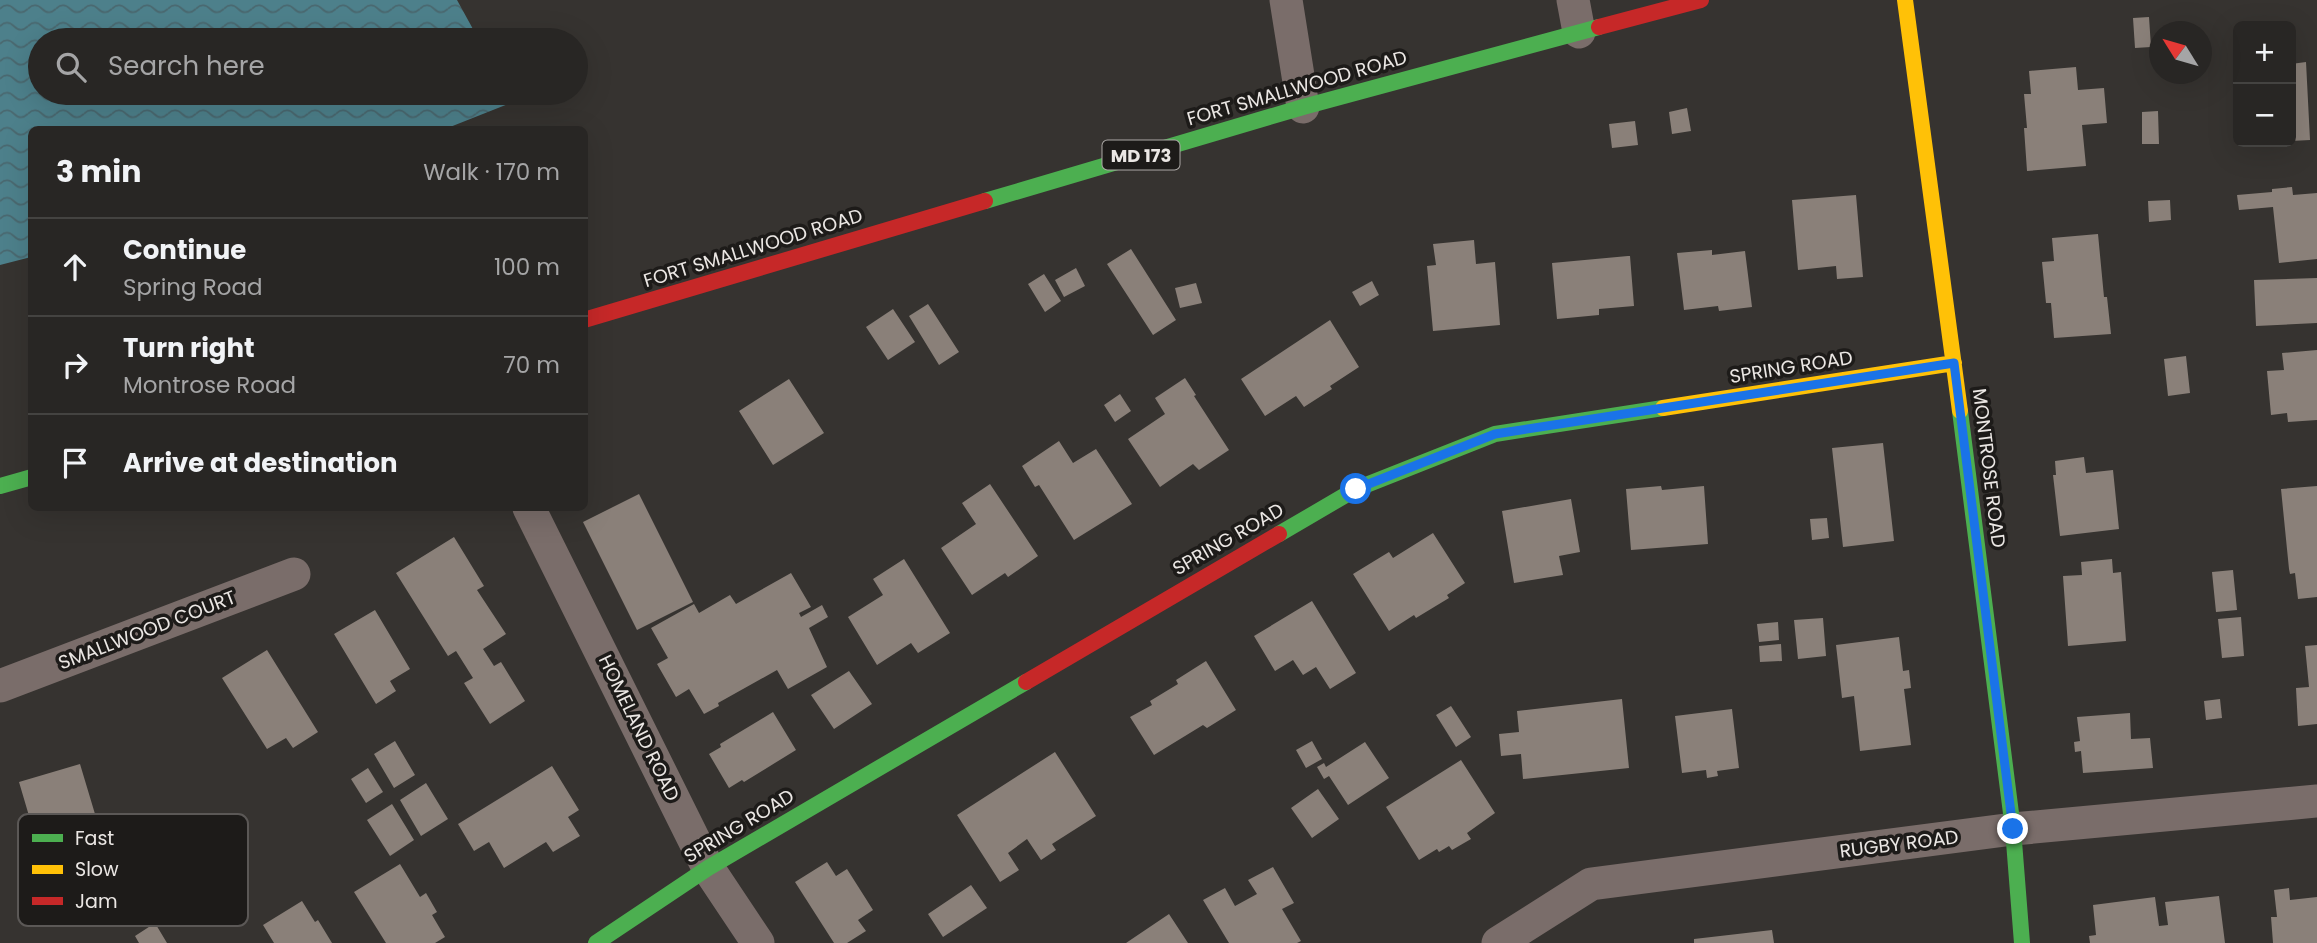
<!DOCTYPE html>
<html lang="en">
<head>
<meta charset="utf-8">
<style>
  body { margin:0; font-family:Poppins,sans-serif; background:#343231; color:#f1f3f6 }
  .controls { position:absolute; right:21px; top:21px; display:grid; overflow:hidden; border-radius:10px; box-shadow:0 7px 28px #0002 }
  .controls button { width:63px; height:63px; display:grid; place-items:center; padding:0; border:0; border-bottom:2px solid #444341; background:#282624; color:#f1f3f6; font:35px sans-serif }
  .compass { position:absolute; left:2149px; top:21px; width:63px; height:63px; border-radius:50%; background:#282624; box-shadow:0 7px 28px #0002; rotate:307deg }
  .stop { position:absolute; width:21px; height:21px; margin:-16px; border:5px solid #1a73e8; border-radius:50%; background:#fff }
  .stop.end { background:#1a73e8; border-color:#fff; box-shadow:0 2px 7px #0008 }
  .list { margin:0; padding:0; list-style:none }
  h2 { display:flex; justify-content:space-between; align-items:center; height:91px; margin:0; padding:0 28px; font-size:30px }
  h2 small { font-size:23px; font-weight:400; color:#a5a5a6 }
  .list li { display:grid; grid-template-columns:46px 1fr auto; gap:21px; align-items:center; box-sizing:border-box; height:98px; padding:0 28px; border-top:2px solid #444341 }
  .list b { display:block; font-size:26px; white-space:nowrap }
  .list p { margin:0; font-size:23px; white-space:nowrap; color:#a5a5a6 }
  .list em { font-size:23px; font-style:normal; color:#a5a5a6 }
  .icon { flex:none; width:38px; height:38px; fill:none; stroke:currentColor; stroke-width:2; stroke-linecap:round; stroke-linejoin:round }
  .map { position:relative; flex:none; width:2317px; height:943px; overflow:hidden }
  .search { position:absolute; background:#282624; box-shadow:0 7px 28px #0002; left:28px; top:28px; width:560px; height:77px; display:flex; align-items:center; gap:18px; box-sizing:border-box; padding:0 24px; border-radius:38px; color:#a5a5a6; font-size:26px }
  .panel { position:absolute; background:#282624; box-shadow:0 7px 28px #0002; left:28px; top:126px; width:560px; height:385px; border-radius:10px }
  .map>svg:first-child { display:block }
  .water { fill:url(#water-waves) }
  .building { fill:#8a8079 }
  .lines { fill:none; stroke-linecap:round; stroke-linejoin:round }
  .street { stroke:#7a6d6a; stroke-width:33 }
  .fast { stroke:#4caf50; stroke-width:16 }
  .slow { stroke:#ffc107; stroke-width:16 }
  .jam { stroke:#c62828; stroke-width:16 }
  .route { stroke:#1a73e8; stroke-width:9 }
  .labels { text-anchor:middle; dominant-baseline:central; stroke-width:7; stroke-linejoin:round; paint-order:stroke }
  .shield { fill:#1d1b19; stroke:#adaaa7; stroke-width:2 }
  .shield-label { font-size:18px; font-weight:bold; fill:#ebe7e4 }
  .street-label { font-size:19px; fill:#ebe7e4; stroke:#1d1b19 }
  .key { fill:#1d1b19; stroke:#5b5856; stroke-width:2 }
  .key-label { font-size:19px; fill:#ebe7e4 }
</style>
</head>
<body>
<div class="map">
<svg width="2317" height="943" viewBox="0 0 2317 943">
  <defs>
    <pattern id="water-waves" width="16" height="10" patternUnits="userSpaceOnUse" patternTransform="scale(1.75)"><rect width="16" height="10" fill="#4d808b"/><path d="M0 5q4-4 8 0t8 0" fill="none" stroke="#4a686f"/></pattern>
  </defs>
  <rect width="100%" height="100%" fill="#363330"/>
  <path class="water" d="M 0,0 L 457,0 L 479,40 L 40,40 L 40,93 L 508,93 L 513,102 L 445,129 L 32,130 L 31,257 L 0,265 Z"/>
  <path class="building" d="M 2149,17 L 2151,47 L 2135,48 L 2133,18 Z
    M 2306,62 L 2310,140 L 2291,141 L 2291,64 Z
    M 2076,67 L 2078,90 L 2104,88 L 2107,123 L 2082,125 L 2086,166 L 2027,171 L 2024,128 L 2027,128 L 2024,94 L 2031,94 L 2029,71 Z
    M 1687,108 L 1691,131 L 1672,134 L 1669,112 Z
    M 2158,111 L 2159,144 L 2142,144 L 2142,112 Z
    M 1635,121 L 1638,145 L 1612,148 L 1609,124 Z
    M 2292,187 L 2293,195 L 2317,193 L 2317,259 L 2279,263 L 2273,207 L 2239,210 L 2237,195 L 2272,192 L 2272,189 Z
    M 1856,195 L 1863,277 L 1837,279 L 1836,266 L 1798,270 L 1792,200 Z
    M 2170,200 L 2171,220 L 2149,222 L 2148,201 Z
    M 2098,234 L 2104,297 L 2107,297 L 2111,334 L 2054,338 L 2051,303 L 2046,303 L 2042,262 L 2054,261 L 2052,238 Z
    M 1474,240 L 1476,264 L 1495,262 L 1500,325 L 1433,331 L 1427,266 L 1436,265 L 1433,244 Z
    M 1131,249 L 1176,320 L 1153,335 L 1107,264 Z
    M 1712,250 L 1712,255 L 1745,251 L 1752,307 L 1719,311 L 1718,306 L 1684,310 L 1677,253 Z
    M 1628,256 L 1630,256 L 1634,306 L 1599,309 L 1599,315 L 1557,319 L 1552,263 Z
    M 1076,268 L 1085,286 L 1064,297 L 1055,280 Z
    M 1044,274 L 1061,301 L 1045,312 L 1028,284 Z
    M 2317,278 L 2317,323 L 2256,326 L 2254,280 Z
    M 1372,281 L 1379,295 L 1360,306 L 1352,292 Z
    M 1196,283 L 1202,303 L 1180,308 L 1175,288 Z
    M 928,304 L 959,352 L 939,365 L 909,316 Z
    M 893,309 L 915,342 L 888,360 L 866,327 Z
    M 1330,320 L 1359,367 L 1330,386 L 1332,389 L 1304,407 L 1296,396 L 1265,416 L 1241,379 Z
    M 2317,350 L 2317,420 L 2288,422 L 2287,413 L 2271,415 L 2267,371 L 2284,370 L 2282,353 Z
    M 2186,356 L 2190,393 L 2168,396 L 2164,359 Z
    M 1185,378 L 1196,395 L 1194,396 L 1229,450 L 1199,470 L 1193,464 L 1160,487 L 1128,439 L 1165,414 L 1155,398 Z
    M 789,379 L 824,433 L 773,465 L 739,411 Z
    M 1120,394 L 1131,411 L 1115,422 L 1104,405 Z
    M 1059,441 L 1073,463 L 1096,449 L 1132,504 L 1074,540 L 1039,485 L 1035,487 L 1022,466 Z
    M 1883,443 L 1894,541 L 1843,547 L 1832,448 Z
    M 2084,457 L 2086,473 L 2113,470 L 2119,529 L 2060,536 L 2053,475 L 2056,475 L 2055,461 Z
    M 990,484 L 1038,556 L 1008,577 L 1005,573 L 972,595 L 941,548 L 976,524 L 962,503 Z
    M 1661,486 L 1662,490 L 1704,486 L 1708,544 L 1631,550 L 1626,489 Z
    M 2317,486 L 2317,597 L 2298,599 L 2295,573 L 2290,574 L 2289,569 L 2281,489 Z
    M 639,494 L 693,602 L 637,630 L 583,522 Z
    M 1571,499 L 1580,552 L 1559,556 L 1563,575 L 1514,583 L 1502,511 Z
    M 1827,518 L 1829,538 L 1812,540 L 1810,519 Z
    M 1433,533 L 1465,583 L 1447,595 L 1449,598 L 1416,618 L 1414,615 L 1389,631 L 1353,574 L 1389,552 L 1393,558 Z
    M 454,537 L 484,586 L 477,590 L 506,634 L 483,649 L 494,666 L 501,662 L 525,701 L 490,724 L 464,683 L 473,678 L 456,651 L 448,656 L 396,573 Z
    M 904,559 L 950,633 L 918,653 L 911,643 L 877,665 L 848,617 L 883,595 L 873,579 Z
    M 2112,559 L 2113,573 L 2121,572 L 2126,641 L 2068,646 L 2063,576 L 2082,575 L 2081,562 Z
    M 2233,570 L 2237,610 L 2216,612 L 2212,572 Z
    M 791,573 L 811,607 L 799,613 L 801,617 L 822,605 L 828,617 L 809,628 L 827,667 L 788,689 L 777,670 L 718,703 L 719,706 L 704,714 L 689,689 L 676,697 L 657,664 L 668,658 L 651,628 L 694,604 L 699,613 L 730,595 L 736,604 Z
    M 1312,601 L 1356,673 L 1330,689 L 1316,667 L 1303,675 L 1293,660 L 1275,671 L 1254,636 Z
    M 375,610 L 410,669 L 390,681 L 396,691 L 376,704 L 334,634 Z
    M 2241,617 L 2244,656 L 2222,658 L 2218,619 Z
    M 1823,618 L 1826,656 L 1798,659 L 1794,620 Z
    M 1778,622 L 1779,640 L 1759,642 L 1757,624 Z
    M 1899,637 L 1903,671 L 1909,670 L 1911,688 L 1904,689 L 1911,745 L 1860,751 L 1854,696 L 1842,698 L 1836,645 Z
    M 1781,644 L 1782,661 L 1760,662 L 1759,646 Z
    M 2317,645 L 2317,724 L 2298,726 L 2296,688 L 2309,687 L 2305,646 Z
    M 267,650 L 318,732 L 293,748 L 286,738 L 267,749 L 222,678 Z
    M 1206,661 L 1236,710 L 1207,728 L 1203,725 L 1154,755 L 1130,717 L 1152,705 L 1150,701 L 1178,684 L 1176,680 Z
    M 849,671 L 872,704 L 834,729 L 811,695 Z
    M 1622,699 L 1629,768 L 1523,779 L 1521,754 L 1501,756 L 1499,734 L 1519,732 L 1517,711 Z
    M 2220,699 L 2222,718 L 2206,720 L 2204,701 Z
    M 1451,706 L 1471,737 L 1456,747 L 1436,715 Z
    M 1732,709 L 1739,768 L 1717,771 L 1718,776 L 1707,778 L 1706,770 L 1682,773 L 1675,716 Z
    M 773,712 L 796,750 L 744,782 L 742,780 L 729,788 L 709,754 L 721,747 L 720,744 Z
    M 2130,713 L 2131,739 L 2150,738 L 2153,768 L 2083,773 L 2081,751 L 2075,752 L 2074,742 L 2080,741 L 2077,717 Z
    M 395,741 L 415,775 L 394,788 L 374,754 Z
    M 1312,741 L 1322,759 L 1306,768 L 1296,750 Z
    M 1365,742 L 1389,778 L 1348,805 L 1329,776 L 1324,779 L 1317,767 L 1324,763 L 1326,767 Z
    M 1055,752 L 1096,816 L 1052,844 L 1056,850 L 1041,860 L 1027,839 L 1008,853 L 1019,870 L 1000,882 L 957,815 Z
    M 1461,760 L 1495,813 L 1467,833 L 1471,839 L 1452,850 L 1449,846 L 1439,852 L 1437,849 L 1419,860 L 1386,807 Z
    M 80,764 L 98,824 L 52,837 L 54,844 L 43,848 L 41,842 L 37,843 L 19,782 Z
    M 552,766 L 579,810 L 568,817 L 580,836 L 553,852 L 546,842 L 504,868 L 489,842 L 474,851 L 458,824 Z
    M 368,768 L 383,792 L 366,803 L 351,779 Z
    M 426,783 L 448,819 L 421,836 L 400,800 Z
    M 1318,789 L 1339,819 L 1312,838 L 1291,808 Z
    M 392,804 L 414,840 L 390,856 L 367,820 Z
    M 827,862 L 836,876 L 847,869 L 873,910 L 858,920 L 866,931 L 847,943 L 834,943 L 795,882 Z
    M 400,864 L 420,897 L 426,893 L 437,912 L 432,915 L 445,937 L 435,943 L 386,943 L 354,892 Z
    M 1273,867 L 1294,903 L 1282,909 L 1301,941 L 1297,943 L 1229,943 L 1203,900 L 1225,888 L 1235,906 L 1257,894 L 1248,880 Z
    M 971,885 L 987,908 L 943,937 L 928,914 Z
    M 2289,888 L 2290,900 L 2317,897 L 2317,943 L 2273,943 L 2271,917 L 2277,917 L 2274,890 Z
    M 2219,896 L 2225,943 L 2090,943 L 2089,936 L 2096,935 L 2093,905 L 2155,897 L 2159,926 L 2168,925 L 2165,902 Z
    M 302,901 L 315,922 L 318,920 L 332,943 L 274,943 L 263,925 Z
    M 1169,914 L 1188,943 L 1126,943 Z
    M 155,923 L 167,943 L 139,943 L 135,936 Z
    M 1772,930 L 1774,943 L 1694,943 L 1694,939 Z"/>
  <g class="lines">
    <path class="street" d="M 1286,0 L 1303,107
      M 1573,0 L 1579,32
      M 529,508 L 708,868 L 758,943
      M 0,686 L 294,574
      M 1498,943 L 1591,884 L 2013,829 L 2317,801"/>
    <path class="fast" d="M 985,201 L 1303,107 L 1599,27
      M 1960,411 L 2013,829 L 2022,943
      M 0,486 L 32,477
      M 1279,534 L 1356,489 L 1495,434 L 1663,408
      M 596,943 L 708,868 L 1026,682"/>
    <path class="slow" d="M 1905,0 L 1960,411
      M 1663,408 L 1954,363"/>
    <path class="jam" d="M 1599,27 L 1701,0
      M 584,320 L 985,201
      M 1026,682 L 1279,534"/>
  </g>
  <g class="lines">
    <path class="route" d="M 1356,489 L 1495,434 L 1954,363 L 2013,829"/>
  </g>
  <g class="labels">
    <rect class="shield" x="1102.5" y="140.5" width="77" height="29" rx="5"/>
    <g class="shield-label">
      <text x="1141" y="155">MD 173</text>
    </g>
    <g class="street-label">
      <text transform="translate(1297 88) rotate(-16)">FORT SMALLWOOD ROAD</text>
      <text transform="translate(753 248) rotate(-17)">FORT SMALLWOOD ROAD</text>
      <text transform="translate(1791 367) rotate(-9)">SPRING ROAD</text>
      <text transform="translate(1989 468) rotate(83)">MONTROSE ROAD</text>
      <text transform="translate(1228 539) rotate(-30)">SPRING ROAD</text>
      <text transform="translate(147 630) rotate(-21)">SMALLWOOD COURT</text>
      <text transform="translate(639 728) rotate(64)">HOMELAND ROAD</text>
      <text transform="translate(739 826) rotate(-31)">SPRING ROAD</text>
      <text transform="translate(1899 844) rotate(-7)">RUGBY ROAD</text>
    </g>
  </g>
  <rect x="18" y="814" width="230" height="112" rx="10" class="key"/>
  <rect x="32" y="834" width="31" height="8" fill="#4caf50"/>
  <rect x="32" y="865" width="31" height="9" fill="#ffc107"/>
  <rect x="32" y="897" width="31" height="8" fill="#c62828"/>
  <g class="key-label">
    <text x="75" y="845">Fast</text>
    <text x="75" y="876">Slow</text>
    <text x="75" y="908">Jam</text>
  </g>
</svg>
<div class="controls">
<button>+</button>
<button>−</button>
</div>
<svg class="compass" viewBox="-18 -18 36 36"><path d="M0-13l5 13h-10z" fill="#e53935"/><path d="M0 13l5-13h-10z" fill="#a5a5a6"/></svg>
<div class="stop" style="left:1356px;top:489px"></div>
<div class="stop end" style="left:2013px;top:829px"></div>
<div class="search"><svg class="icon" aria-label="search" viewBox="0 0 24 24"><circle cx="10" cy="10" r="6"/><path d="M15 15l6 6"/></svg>Search here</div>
<section class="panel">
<h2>3 min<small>Walk · 170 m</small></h2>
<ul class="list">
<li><svg class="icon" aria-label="ahead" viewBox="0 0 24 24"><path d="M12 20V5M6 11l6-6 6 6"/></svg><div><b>Continue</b><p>Spring Road</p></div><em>100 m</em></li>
<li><svg class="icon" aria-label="right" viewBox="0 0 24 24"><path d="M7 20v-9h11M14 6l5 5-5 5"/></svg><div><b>Turn right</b><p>Montrose Road</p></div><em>70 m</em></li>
<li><svg class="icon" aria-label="arrive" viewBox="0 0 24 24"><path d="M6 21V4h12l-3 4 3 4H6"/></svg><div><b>Arrive at destination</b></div></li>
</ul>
</section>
</div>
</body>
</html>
